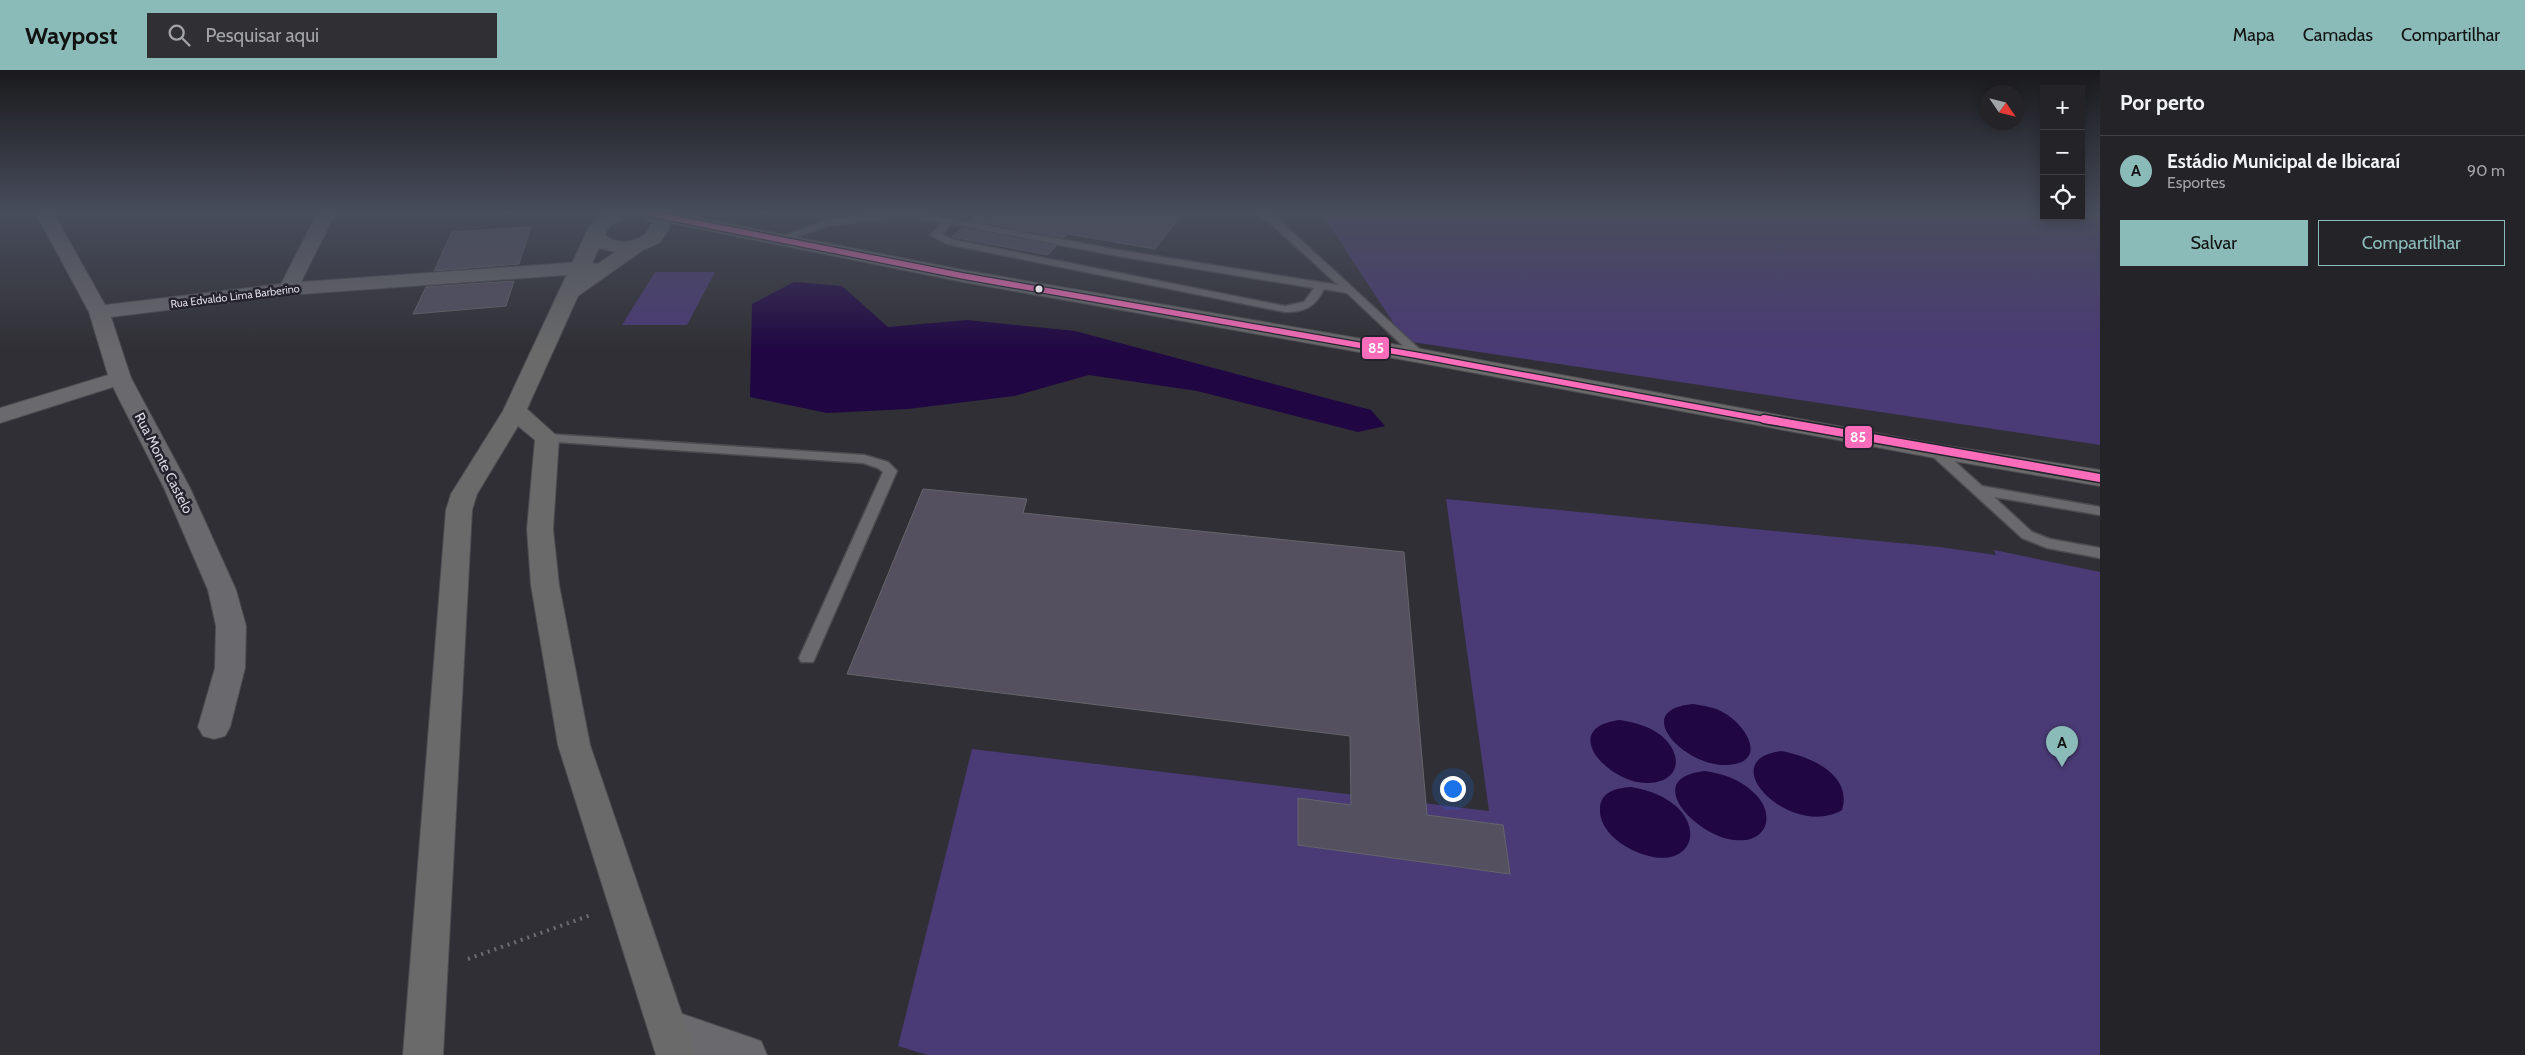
<!DOCTYPE html>
<html lang="pt">
<head>
<meta charset="utf-8">
<style>
  body { margin:0; font-family:Cabin,sans-serif; background:#302f34; color:#f1f3f6 }
  .controls { position:absolute; right:15px; top:15px; display:grid; overflow:hidden; border-radius:0px; box-shadow:0 2px 12px #0003 }
  .controls button { width:45px; height:45px; display:grid; place-items:center; padding:0; border:0; border-bottom:1px solid #414045; background:#242328; color:#f1f3f6; font:25px sans-serif }
  .compass { position:absolute; left:1980px; top:15px; width:45px; height:45px; border-radius:50%; background:#242328; box-shadow:0 2px 12px #0003; rotate:125deg }
  .you { position:absolute; left:1452px; top:718px; width:18px; height:18px; margin:-12px; border:4px solid #fff; border-radius:50%; background:#1a73e8; box-shadow:0 0 0 8px #1a73e833 }
  .badge { display:grid; place-items:center; width:32px; height:32px; border-radius:50%; background:#8bbbb9; color:#111; font-size:16px; font-weight:700 }
  .pin { position:absolute; translate:-50% -41px; filter:drop-shadow(0 1px 2px #0008) }
  .pin::after { content:''; position:absolute; top:26px; width:18px; height:15px; background:inherit; clip-path:polygon(0 0,100% 0,50% 100%) }
  .list { margin:0; padding:0; list-style:none }
  h2 { display:flex; justify-content:space-between; align-items:center; height:65px; margin:0; padding:0 20px; font-size:21px }
  h2 small { font-size:16px; font-weight:400; color:#a3a4a8 }
  .list li { display:grid; grid-template-columns:32px 1fr auto; gap:15px; align-items:center; box-sizing:border-box; height:70px; padding:0 20px; border-top:1px solid #414045 }
  .list b { display:block; font-size:19px; white-space:nowrap }
  .list p { margin:0; font-size:16px; white-space:nowrap; color:#a3a4a8 }
  .list em { font-size:16px; font-style:normal; color:#a3a4a8 }
  .actions { display:flex; gap:10px; padding:15px 20px }
  .actions a { flex:1; padding:11px 0; border:1px solid #8bbbb9; border-radius:0px; text-align:center; font-size:18px; color:#8bbbb9 }
  .actions .main { background:#8bbbb9; color:#111 }
  .icon { flex:none; width:28px; height:28px; fill:none; stroke:currentColor; stroke-width:2; stroke-linecap:round; stroke-linejoin:round }
  .map { position:relative; flex:none; width:2100px; height:985px; overflow:hidden }
  header { display:flex; align-items:center; gap:30px; box-sizing:border-box; height:70px; padding:0 25px; background:#8bbbb9; color:#111 }
  header strong { font-size:24px }
  nav { display:flex; gap:28px; margin-inline-start:auto; font-size:18px }
  .search { width:350px; height:45px; background:#302f34; display:flex; align-items:center; gap:12px; box-sizing:border-box; padding:0 18px; border-radius:0px; color:#a3a4a8; font-size:19px }
  main { display:flex }
  aside { flex:1; background:#242328 }
  .map>svg:first-child { display:block }
  .green { fill:#4a3a75 }
  .water { fill:#200743 }
  .building { fill:#545060; stroke:#65656a }
  .lines { fill:none; stroke-linecap:round; stroke-linejoin:round }
  .lane-casing { stroke:#4c4b50; stroke-width:3 }
  .street-casing { stroke:#4c4b50; stroke-width:2 }
  .secondary-casing { stroke:#4c4b50; stroke-width:2 }
  .path { stroke:#6d6c70; stroke-width:4; stroke-dasharray:2 5; stroke-linecap:butt }
  .lane { fill:#6a696d; fill-rule:evenodd }
  .street { fill:#6a696d; fill-rule:evenodd }
  .secondary { fill:#6a6a6b; fill-rule:evenodd }
  .bus-1-far1-casing { stroke:#25232d; stroke-width:8 }
  .bus-1-casing { stroke:#25232d; stroke-width:11 }
  .bus-1-far1 { stroke:#fb6dba; stroke-width:5.5 }
  .bus-1 { stroke:#fb6dba; stroke-width:8 }
  .bus-dot { fill:#dcdbe1; stroke:#25232d; stroke-width:2 }
  .labels { text-anchor:middle; dominant-baseline:central; stroke-width:5; stroke-linejoin:round; paint-order:stroke }
  .far-street-label { font-size:11px; fill:#dcdbe1; stroke:#25232d }
  .street-label { font-size:14px; fill:#dcdbe1; stroke:#25232d }
  .line-badge { stroke:#25232d; stroke-width:2 }
  .badge-label { font-size:14px; text-anchor:middle; font-weight:bold; fill:#fff }
</style>
</head>
<body>
<header>
<strong>Waypost</strong>
<div class="search"><svg class="icon" aria-label="search" viewBox="0 0 24 24"><circle cx="10" cy="10" r="6"/><path d="M15 15l6 6"/></svg>Pesquisar aqui</div>
<nav><a>Mapa</a><a>Camadas</a><a>Compartilhar</a></nav>
</header>
<main>
<div class="map">
<svg width="2100" height="985" viewBox="0 0 2100 985">
  <rect width="100%" height="100%" fill="#302f35"/>
  <path class="green" d="M 1321,142 L 2044,142 L 2044,146 L 2081,146 L 2081,142 L 2100,142 L 2100,375 L 1405,271 Z
    M 655,202 L 715,202 L 687,255 L 622,255 Z
    M 1446,429 L 1940,477 L 1996,485 L 1994,480 L 2100,502 L 2100,985 L 927,985 L 898,976 L 972,679 L 1489,741 Z"/>
  <path class="water" d="M 794,212 L 842,216 L 888,257 L 967,250 L 1075,261 L 1371,340 L 1385,356 L 1358,362 L 1197,321 L 1089,305 L 1014,326 L 908,339 L 827,343 L 750,327 L 752,234 Z
    M 1693,634 C 1704,636 1716,637 1726,644 C 1747,657 1768,692 1728,695 C 1687,698 1628,640 1693,634 Z
    M 1620,650 C 1637,653 1653,657 1665,669 C 1685,690 1676,712 1649,713 C 1610,715 1556,658 1620,650 Z
    M 1781,681 C 1809,686 1853,704 1842,740 C 1791,770 1711,690 1781,681 Z
    M 1705,701 C 1723,704 1740,709 1753,722 C 1777,743 1768,774 1734,770 C 1696,766 1640,708 1705,701 Z
    M 1631,717 C 1721,732 1700,819 1625,776 C 1613,769 1600,755 1600,741 C 1599,722 1616,718 1631,717 Z"/>
  <path class="building" d="M 979,142 L 1184,142 L 1155,179 L 1068,164 L 1064,168 L 970,150 Z
    M 531,157 L 519,194 L 434,201 L 452,162 Z
    M 962,158 L 1056,176 L 1048,185 L 952,167 Z
    M 514,211 L 506,236 L 413,244 L 426,217 Z
    M 923,419 L 1027,429 L 1023,443 L 1404,482 L 1427,745 L 1503,755 L 1510,804 L 1298,775 L 1298,728 L 1351,735 L 1350,666 L 847,604 Z"/>
  <g class="lines">
    <g class="lane-casing">
      <path id="lane" d="M 892,142 L 915,142 L 1118,180 L 1338,215 L 1269,152 L 1254,142 L 1266,142 L 1277,148 L 1427,286 L 1425,289 L 1417,289 L 1347,223 L 1324,219 C 1315,237 1305,242 1285,242 L 947,174 L 930,165 L 942,153 L 906,146 L 829,156 L 781,172 L 772,170 L 827,150 ZM 951,154 L 1118,186 L 1314,218 L 1304,232 L 1285,236 L 954,170 L 942,164 Z
        M 547,364 L 864,385 L 888,392 L 897,401 L 815,588 L 813,592 L 801,592 L 799,588 L 883,402 L 878,398 L 863,393 L 542,371 L 540,368 Z
        M 1935,377 L 1940,378 L 1982,416 L 2100,437 L 2100,445 L 1994,427 L 2032,462 L 2050,469 L 2100,478 L 2100,488 L 2047,478 L 2022,468 L 1930,384 L 1928,381 L 1930,378 Z"/>
    </g>
    <g class="street-casing">
      <path id="street" d="M 35,142 L 53,142 L 105,235 L 281,214 L 318,142 L 336,142 L 301,212 L 580,192 L 609,195 L 612,199 L 609,203 L 580,204 L 288,225 L 111,247 L 131,308 L 190,418 L 236,520 L 246,556 L 245,598 L 230,657 L 225,666 L 214,669 L 203,666 L 198,657 L 215,598 L 216,556 L 208,520 L 164,418 L 113,317 L 0,353 L 0,338 L 108,305 L 89,242 Z
        M 668,939 L 761,971 L 767,985 L 690,985 L 654,972 L 648,958 L 654,944 Z"/>
    </g>
    <g class="secondary-casing">
      <path id="secondary" d="M 608,142 L 668,142 L 963,200 L 1421,279 L 1935,374 L 2100,400 L 2100,416 L 1935,388 L 1421,293 L 963,212 L 670,153 L 668,161 L 659,173 L 643,180 L 578,226 L 527,339 L 559,368 L 553,459 L 559,515 L 590,675 L 696,985 L 656,985 L 558,675 L 531,515 L 527,459 L 535,370 L 518,356 L 477,424 L 472,440 L 443,985 L 403,985 L 446,440 L 451,424 L 503,341 L 588,159 L 595,149 ZM 644,147 L 652,153 C 646,172 619,177 605,165 C 610,148 629,148 644,147 ZM 599,178 L 615,182 L 589,200 Z"/>
    </g>
    <path class="path" d="M 468,889 L 591,845"/>
    <use href="#lane" class="lane"/>
    <use href="#street" class="street"/>
    <use href="#secondary" class="secondary"/>
    <g class="bus-1-far1-casing">
      <path id="bus-1-far1" d="M 652,144 L 963,206 L 1421,286 L 1771,351"/>
    </g>
    <g class="bus-1-casing">
      <path id="bus-1" d="M 1764,349 L 2100,408"/>
    </g>
    <use href="#bus-1-far1" class="bus-1-far1"/>
    <use href="#bus-1" class="bus-1"/>
  </g>
  <linearGradient id="sky" x2="0" y2="1"><stop stop-color="#1a1a1d"/><stop offset="0.51" stop-color="#484d5c"/><stop offset="1" stop-color="#484d5c" stop-opacity="0"/></linearGradient>
  <rect width="2100" height="280" fill="url(#sky)"/>
  <circle class="bus-dot" cx="1039" cy="219" r="4.5"/>
  <g class="labels">
    <g class="far-street-label">
      <text transform="translate(235 226) rotate(-7)">Rua Edvaldo Lima Barberino</text>
    </g>
    <g class="street-label">
      <text transform="translate(164 393) rotate(63)">Rua Monte Castelo</text>
    </g>
  </g>
  <g class="line-badge">
    <rect x="1361" y="266" width="29" height="24" rx="5" fill="#fb6dba"/>
    <rect x="1844" y="355" width="29" height="24" rx="5" fill="#fb6dba"/>
  </g>
  <g class="badge-label">
    <text x="1376" y="283">85</text>
    <text x="1858" y="372">85</text>
  </g>
</svg>
<div class="controls">
<button>+</button>
<button>−</button>
<button><svg class="icon" aria-label="locate" viewBox="0 0 24 24"><circle cx="12" cy="12" r="6"/><path d="M12 2v4M12 18v4M2 12h4M18 12h4"/></svg></button>
</div>
<svg class="compass" viewBox="-18 -18 36 36"><path d="M0-13l5 13h-10z" fill="#e53935"/><path d="M0 13l5-13h-10z" fill="#a3a4a8"/></svg>
<div class="you"></div>
<div class="pin badge" style="left:2062px;top:697px">A</div>
</div>
<aside>
<h2>Por perto<small></small></h2>
<ul class="list">
<li><span class="badge">A</span><div><b>Estádio Municipal de Ibicaraí</b><p>Esportes</p></div><em>90 m</em></li>
</ul>
<div class="actions"><a class="main">Salvar</a><a>Compartilhar</a></div>
</aside>
</main>
</body>
</html>
